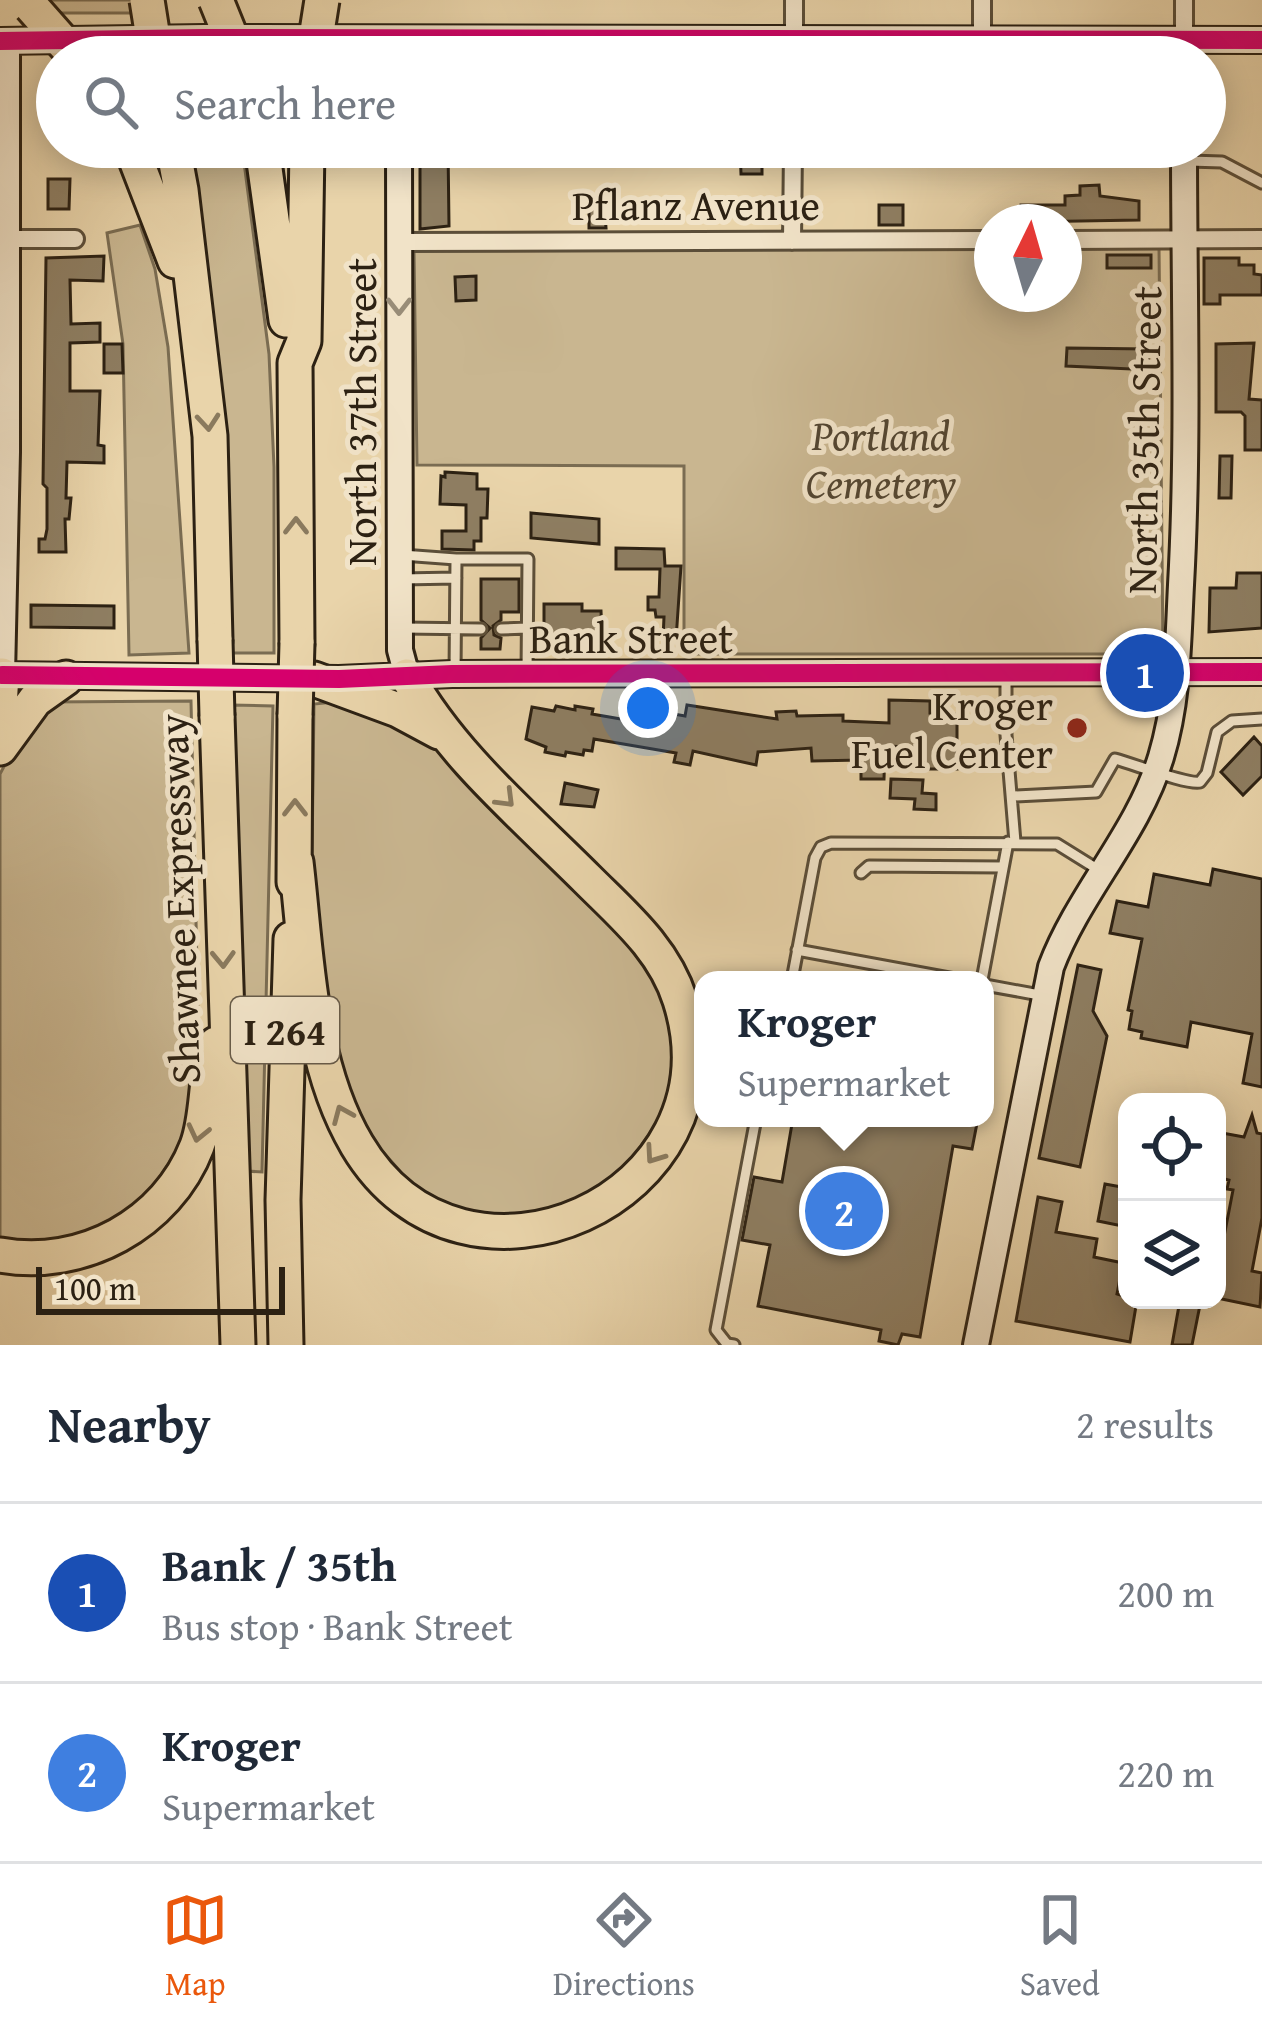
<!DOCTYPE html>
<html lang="en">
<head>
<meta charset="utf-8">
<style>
  body { margin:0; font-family:"Gentium Book Plus",serif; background:#f6f6f7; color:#1f2937 }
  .controls { position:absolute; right:36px; bottom:36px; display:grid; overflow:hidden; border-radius:24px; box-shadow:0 6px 30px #0003 }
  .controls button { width:108px; height:108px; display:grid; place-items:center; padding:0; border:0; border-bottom:3px solid #e0e1e3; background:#fff; color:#1f2937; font:60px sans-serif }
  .compass { position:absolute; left:974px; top:204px; width:108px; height:108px; border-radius:50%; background:#fff; box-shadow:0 6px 30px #0003; rotate:5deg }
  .scale { position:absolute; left:36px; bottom:30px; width:249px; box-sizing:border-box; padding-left:12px; border:6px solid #2c2113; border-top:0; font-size:33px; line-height:42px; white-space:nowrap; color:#2c2113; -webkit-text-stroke:9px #f1e3c8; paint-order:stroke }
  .you { position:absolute; left:648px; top:708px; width:42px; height:42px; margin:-30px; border:9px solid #fff; border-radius:50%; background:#1a73e8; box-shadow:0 0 0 18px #1a73e833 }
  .badge { display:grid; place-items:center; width:78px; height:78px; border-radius:50%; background:#ea580c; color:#fff; font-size:39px; font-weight:700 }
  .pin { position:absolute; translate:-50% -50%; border:6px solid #fff; box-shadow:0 3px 12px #0006 }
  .popup { position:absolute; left:694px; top:971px; width:300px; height:156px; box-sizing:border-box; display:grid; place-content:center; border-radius:24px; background:#fff; filter:drop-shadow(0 3px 9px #0005); font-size:39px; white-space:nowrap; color:#747a83 }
  .popup b { font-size:45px; color:#1f2937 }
  .popup::after { content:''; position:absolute; left:50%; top:100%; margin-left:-24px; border:24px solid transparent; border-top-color:#fff }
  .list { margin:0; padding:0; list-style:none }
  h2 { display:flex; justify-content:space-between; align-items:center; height:156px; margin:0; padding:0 48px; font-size:51px }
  h2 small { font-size:39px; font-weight:400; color:#747a83 }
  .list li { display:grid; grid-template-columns:78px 1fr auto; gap:36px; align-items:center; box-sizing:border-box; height:180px; padding:0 48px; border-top:3px solid #e0e1e3 }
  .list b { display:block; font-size:45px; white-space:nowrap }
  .list p { margin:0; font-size:39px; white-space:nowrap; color:#747a83 }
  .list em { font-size:39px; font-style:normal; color:#747a83 }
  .icon { flex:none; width:66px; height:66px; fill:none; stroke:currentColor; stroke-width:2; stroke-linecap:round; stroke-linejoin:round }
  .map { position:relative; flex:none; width:1262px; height:1345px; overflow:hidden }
  .search { position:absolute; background:#fff; box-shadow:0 6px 30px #0003; left:36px; right:36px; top:36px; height:132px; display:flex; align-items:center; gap:30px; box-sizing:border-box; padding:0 42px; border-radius:66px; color:#747a83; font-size:45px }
  .sheet { height:516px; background:#fff }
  nav { display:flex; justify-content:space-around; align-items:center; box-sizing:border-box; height:168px; border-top:3px solid #e0e1e3; background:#fff; font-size:33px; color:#747a83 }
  nav a { display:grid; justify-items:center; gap:6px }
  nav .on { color:#ea580c }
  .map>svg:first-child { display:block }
  .green { fill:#c9b690; stroke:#7a6c52; stroke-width:3 }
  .building { fill:#8e7e62; stroke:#2c2113; stroke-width:3 }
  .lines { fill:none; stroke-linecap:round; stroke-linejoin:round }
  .lane-casing { stroke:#5b4e39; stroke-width:15 }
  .street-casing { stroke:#5b4e39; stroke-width:22 }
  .secondary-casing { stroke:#2c2113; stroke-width:30 }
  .highway-casing { stroke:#2c2113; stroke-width:39 }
  .lane { stroke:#f1e3c8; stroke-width:9 }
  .street { stroke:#f1e3c8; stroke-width:16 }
  .secondary { stroke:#f1e3c8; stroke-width:24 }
  .highway { stroke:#e9d4aa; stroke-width:33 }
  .highway-bridge-casing { stroke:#2c2113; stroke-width:39; stroke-linecap:butt }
  .highway-bridge { stroke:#e9d4aa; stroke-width:33 }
  .cycleway-casing { stroke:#f1e3c8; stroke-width:26 }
  .cycleway { stroke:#d6006c; stroke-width:18 }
  .oneway { stroke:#988c77 }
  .oneway2 { stroke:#8a7a5e }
  .poi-dot { fill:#8f2418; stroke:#f1e3c8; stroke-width:4.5 }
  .labels { text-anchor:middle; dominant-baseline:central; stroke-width:10; stroke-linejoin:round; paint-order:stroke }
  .shield { fill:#f1e3c8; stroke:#675b49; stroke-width:3 }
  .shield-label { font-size:39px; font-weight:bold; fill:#2c2113 }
  .street-label { font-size:42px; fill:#2c2113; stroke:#f1e3c8 }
  .park-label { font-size:42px; font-style:italic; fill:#534632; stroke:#f1e3c8 }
  .poi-label { font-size:42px; fill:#2c2113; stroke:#f1e3c8; text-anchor:end }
</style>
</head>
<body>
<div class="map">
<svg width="1262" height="1345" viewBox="0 0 1262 1345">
  <rect width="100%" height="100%" fill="#e9d4aa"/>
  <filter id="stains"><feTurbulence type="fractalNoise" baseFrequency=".00167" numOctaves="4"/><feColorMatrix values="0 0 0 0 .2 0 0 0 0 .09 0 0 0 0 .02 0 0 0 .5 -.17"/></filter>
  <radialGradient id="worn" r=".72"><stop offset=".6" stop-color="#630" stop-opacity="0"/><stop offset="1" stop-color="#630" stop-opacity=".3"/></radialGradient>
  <path class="green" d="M 40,0 L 134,0 L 136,13 L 52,13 Z
    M 181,147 L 242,147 L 269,354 L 274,467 L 274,653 L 231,653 Z
    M 140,225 L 155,269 L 168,347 L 189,653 L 129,655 L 123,344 L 107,233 Z
    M 1159,247 L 1163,654 L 684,654 L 684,466 L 417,465 L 414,250 L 992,248 L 992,294 L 1064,294 L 1064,248 Z
    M 191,701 L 199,1053 L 191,1112 L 179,1148 L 146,1197 L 113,1222 L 58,1243 L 0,1244 L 0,774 L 15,746 L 47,702 Z
    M 334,702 L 420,729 L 642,953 L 669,1008 L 674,1069 L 663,1114 L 617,1180 L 529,1221 L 430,1205 L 345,1109 L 311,932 L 314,704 Z
    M 231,705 L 273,706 L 262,1172 L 246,1171 Z"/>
  <path class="building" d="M 420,147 L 448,147 L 449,226 L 420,229 Z
    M 740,147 L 762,147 L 762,174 L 741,174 Z
    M 48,179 L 70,179 L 69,209 L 48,209 Z
    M 1099,185 L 1100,196 L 1139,201 L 1139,220 L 1021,222 L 1021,205 L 1065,205 L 1065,196 L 1080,195 L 1080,186 Z
    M 589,199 L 604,199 L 606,228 L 589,228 Z
    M 879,205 L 903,205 L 903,225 L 879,225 Z
    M 1107,255 L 1151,255 L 1151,268 L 1107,268 Z
    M 104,256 L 103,281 L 70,280 L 71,324 L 100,323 L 100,342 L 70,343 L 70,391 L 100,391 L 98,445 L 104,446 L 104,463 L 67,462 L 66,498 L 71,498 L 69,519 L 65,519 L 66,552 L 39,552 L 39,539 L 45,539 L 47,529 L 47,488 L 43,484 L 46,258 Z
    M 1204,258 L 1239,258 L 1239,265 L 1254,265 L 1254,274 L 1262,275 L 1262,295 L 1220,295 L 1220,304 L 1204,304 Z
    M 476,276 L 476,300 L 456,301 L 455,277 Z
    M 1254,343 L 1249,399 L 1262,400 L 1262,450 L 1245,450 L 1245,416 L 1241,412 L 1216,412 L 1216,344 Z
    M 104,344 L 122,344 L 123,373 L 104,373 Z
    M 1067,348 L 1148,349 L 1148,366 L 1132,366 L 1131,369 L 1066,366 Z
    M 1220,456 L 1232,456 L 1231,498 L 1219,498 Z
    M 445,472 L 477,474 L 477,489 L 488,489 L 487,518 L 481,518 L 481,541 L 474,541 L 474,550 L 442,549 L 442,531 L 466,531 L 466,505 L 440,504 L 441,476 L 445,477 Z
    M 531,513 L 599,519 L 599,544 L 531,538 Z
    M 616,548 L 664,549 L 665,566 L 681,566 L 676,640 L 663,639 L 664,617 L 656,617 L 655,610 L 648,610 L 648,597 L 659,597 L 660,569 L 616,569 Z
    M 1237,573 L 1262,573 L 1262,628 L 1209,632 L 1210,588 L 1236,588 Z
    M 481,579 L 519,579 L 519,612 L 501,612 L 501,620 L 493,626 L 494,635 L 501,638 L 500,649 L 481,649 L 481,638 L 490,628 L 481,620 Z
    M 544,604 L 582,604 L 582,611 L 601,611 L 602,635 L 599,638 L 553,639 L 553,634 L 544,634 Z
    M 31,605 L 114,606 L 114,628 L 31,627 Z
    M 889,700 L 930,701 L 930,713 L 957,714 L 957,769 L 915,769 L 916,748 L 913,747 L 885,746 L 884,779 L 861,779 L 861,760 L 812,761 L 811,748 L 758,752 L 756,765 L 693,751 L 690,765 L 674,762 L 676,753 L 594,739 L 592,751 L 584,750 L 583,755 L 566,752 L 565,756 L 545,752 L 546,747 L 526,739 L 532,707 L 554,711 L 556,706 L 575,710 L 575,706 L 593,709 L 592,714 L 644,723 L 646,709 L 685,716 L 687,705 L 777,719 L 776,712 L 796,711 L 797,716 L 843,715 L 843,721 L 889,723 Z
    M 1254,737 L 1262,746 L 1262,776 L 1243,795 L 1221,772 Z
    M 891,779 L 923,780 L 922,793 L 936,794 L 936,810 L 914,809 L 915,799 L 890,798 Z
    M 565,783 L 598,790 L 594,807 L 561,804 Z
    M 1213,869 L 1262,879 L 1262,1087 L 1243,1083 L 1252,1034 L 1191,1022 L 1187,1047 L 1141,1038 L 1142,1032 L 1129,1029 L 1132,1011 L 1128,1010 L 1142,939 L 1110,933 L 1117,901 L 1148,907 L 1154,874 L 1210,885 Z
    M 1078,965 L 1101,970 L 1093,1011 L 1107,1036 L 1080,1167 L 1039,1158 Z
    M 1252,1115 L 1257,1133 L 1262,1134 L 1262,1218 L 1252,1271 L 1262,1273 L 1260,1307 L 1217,1298 L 1217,1273 L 1233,1190 L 1227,1189 L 1229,1180 L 1217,1177 L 1217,1132 L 1244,1137 Z
    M 793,1118 L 909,1121 L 910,1118 L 978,1118 L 972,1149 L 953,1146 L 920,1337 L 902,1334 L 898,1345 L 879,1341 L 881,1330 L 758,1306 L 770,1245 L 742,1240 L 754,1177 L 782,1182 Z
    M 1105,1184 L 1127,1188 L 1127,1227 L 1098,1221 Z
    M 1038,1197 L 1062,1202 L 1056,1232 L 1097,1239 L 1094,1257 L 1123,1263 L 1117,1294 L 1137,1300 L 1130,1342 L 1016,1321 Z
    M 1180,1300 L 1201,1300 L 1192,1345 L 1172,1345 Z"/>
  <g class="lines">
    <g class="lane-casing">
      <path id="lane" d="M 1189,161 L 1222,162 L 1262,183
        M 402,555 L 456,559
        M 401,579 L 456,578
        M 403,628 L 481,629
        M 501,629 L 527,628
        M 455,673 L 456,559 L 528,559 L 527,673
        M 1006,676 L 1006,735 L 1015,842
        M 1014,796 L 1096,792 L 1115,759 C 1134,764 1187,785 1200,782 L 1207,773 L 1217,732 L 1232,721 L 1262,719
        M 861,873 L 869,866 L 1003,867
        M 797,950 L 960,980
        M 792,980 L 815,858 L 821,847 L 831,843 L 1057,844 L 1102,872
        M 982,980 L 1008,842
        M 985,985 L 1045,996
        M 734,1345 L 727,1344 L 716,1330 L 756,1118"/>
    </g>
    <g class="street-casing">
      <path id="street" d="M 982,0 L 982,41
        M 1184,0 L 1184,40
        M 794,57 L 794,0
        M 0,239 L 75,239
        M 1064,240 L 1262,239
        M 792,241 L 793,147
        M 399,242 L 992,240"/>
    </g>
    <g class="secondary-casing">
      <path id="secondary" d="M 0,41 L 204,38 L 1262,40
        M 399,147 L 400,650 L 407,676
        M 0,675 L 339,679 L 452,674 L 1262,672
        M 2,675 L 7,452 L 7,41
        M 976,1345 L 1051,967 C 1079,893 1138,833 1161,757 C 1178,701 1178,644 1181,585 C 1189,440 1184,293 1184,147"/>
    </g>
    <g class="highway-casing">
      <path id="highway" d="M 131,147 L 175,261
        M 173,147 L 181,190 L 210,436 L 215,640
        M 262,147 L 286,320
        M 297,643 L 295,363 L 304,341 L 307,147
        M 314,679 L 398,710 L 439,732
        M 0,706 L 2,675
        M 217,716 L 238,1345
        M 0,748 L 35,700 L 66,678
        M 296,862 C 307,955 308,1062 357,1145 C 464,1325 743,1198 680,1000 C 664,949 623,915 587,879 C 523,815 451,755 407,676
        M 294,882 L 295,715
        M 0,1255 C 82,1270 167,1224 197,1146 C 209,1114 204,1077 216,1044
        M 286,1345 L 283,1200 L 291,939"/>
    </g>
    <use href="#lane" class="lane"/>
    <use href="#street" class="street"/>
    <use href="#secondary" class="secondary"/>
    <use href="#highway" class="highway"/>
    <g class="highway-bridge-casing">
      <path id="highway-bridge" d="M 147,0 L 156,57
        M 216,0 L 239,57
        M 31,6 L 76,57
        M 313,57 L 322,0
        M 215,640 L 217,716
        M 295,715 L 297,643"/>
    </g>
    <use href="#highway-bridge" class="highway-bridge"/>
    <g class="cycleway-casing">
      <path id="cycleway" d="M 0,41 L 204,38 L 1262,40
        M 2,675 L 339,679 L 452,674 L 1262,672"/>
    </g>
    <use href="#cycleway" class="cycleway"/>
  </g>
  <defs><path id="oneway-chevron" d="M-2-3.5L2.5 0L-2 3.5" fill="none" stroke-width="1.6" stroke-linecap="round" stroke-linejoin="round" transform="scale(3)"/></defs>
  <use class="oneway" href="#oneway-chevron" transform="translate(399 306) rotate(90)"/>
  <g class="oneway2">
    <use href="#oneway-chevron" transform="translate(208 422) rotate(85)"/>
    <use href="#oneway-chevron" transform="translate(296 526) rotate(-90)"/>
    <use href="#oneway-chevron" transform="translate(506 799) rotate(45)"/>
    <use href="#oneway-chevron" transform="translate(295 808) rotate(-90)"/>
    <use href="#oneway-chevron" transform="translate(223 959) rotate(88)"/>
    <use href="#oneway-chevron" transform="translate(342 1114) rotate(-113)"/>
    <use href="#oneway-chevron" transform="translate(198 1133) rotate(103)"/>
    <use href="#oneway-chevron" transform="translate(654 1155) rotate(125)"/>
  </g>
  <circle class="poi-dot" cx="1077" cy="728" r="12"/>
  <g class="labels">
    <rect class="shield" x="231" y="997" width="108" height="66" rx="9"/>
    <g class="shield-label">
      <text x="285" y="1030">I 264</text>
    </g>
    <g class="street-label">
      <text x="696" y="204">Pflanz Avenue</text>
      <text transform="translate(360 412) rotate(-90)">North 37th Street</text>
      <text transform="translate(1143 440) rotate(-89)">North 35th Street</text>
      <text x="631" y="637">Bank Street</text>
      <text transform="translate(178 899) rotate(-92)">Shawnee Expressway</text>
    </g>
    <g class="park-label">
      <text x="881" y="434">Portland<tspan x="881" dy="48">Cemetery</tspan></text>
    </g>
    <g class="poi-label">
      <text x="1053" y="704">Kroger<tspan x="1053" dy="48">Fuel Center</tspan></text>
    </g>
  </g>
  <rect width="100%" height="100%" filter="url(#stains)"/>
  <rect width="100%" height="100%" fill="url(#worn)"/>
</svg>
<div class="controls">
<button><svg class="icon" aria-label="locate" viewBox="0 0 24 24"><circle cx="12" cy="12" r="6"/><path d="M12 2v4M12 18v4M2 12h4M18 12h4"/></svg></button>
<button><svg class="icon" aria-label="layers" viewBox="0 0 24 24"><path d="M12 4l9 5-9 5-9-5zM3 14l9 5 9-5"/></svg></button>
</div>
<svg class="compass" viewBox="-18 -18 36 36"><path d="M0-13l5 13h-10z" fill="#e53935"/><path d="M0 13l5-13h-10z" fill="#747a83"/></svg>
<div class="scale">100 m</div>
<div class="you"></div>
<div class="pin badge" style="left:1145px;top:673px;background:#1a4fb4">1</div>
<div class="pin badge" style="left:844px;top:1211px;background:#3f7fe0">2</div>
<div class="popup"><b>Kroger</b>Supermarket</div>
<div class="search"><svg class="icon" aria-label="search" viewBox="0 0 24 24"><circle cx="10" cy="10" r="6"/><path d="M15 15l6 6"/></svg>Search here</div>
</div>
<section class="sheet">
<h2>Nearby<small>2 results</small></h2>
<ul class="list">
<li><span class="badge" style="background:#1a4fb4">1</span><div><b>Bank / 35th</b><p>Bus stop · Bank Street</p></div><em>200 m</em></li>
<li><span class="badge" style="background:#3f7fe0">2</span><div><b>Kroger</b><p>Supermarket</p></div><em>220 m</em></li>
</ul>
</section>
<nav>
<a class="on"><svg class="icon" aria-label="map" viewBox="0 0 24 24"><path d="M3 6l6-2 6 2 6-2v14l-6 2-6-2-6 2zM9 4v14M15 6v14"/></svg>Map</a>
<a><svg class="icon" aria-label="directions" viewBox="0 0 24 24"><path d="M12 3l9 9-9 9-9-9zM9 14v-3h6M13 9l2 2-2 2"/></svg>Directions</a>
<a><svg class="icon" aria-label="saved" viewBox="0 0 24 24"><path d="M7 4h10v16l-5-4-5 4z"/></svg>Saved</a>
</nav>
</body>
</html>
